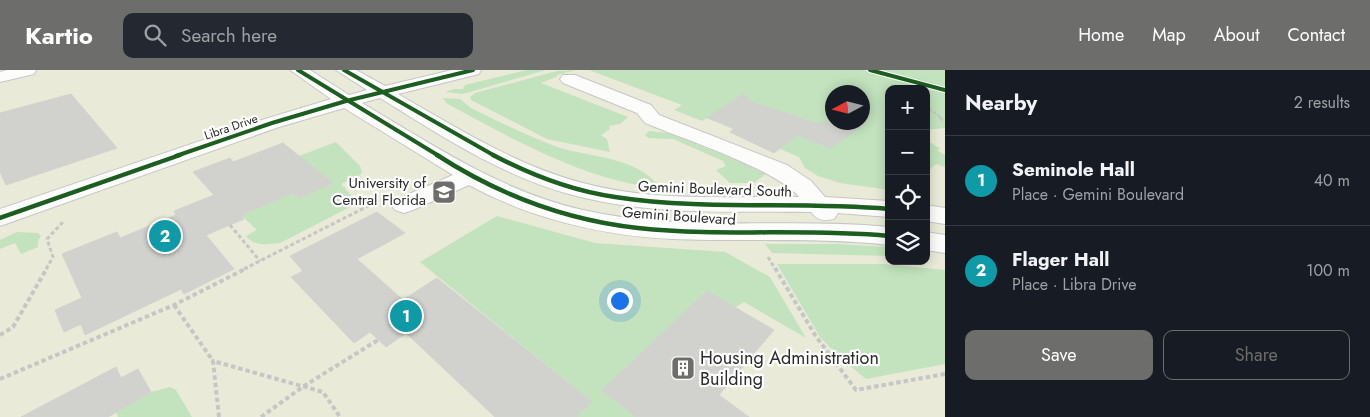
<!DOCTYPE html>
<html lang="en">
<head>
<meta charset="utf-8">
<style>
  body { margin:0; font-family:Jost,sans-serif; background:#242831; color:#f1f3f6 }
  .controls { position:absolute; right:15px; top:15px; display:grid; overflow:hidden; border-radius:10px; box-shadow:0 2px 12px #0003 }
  .controls button { width:45px; height:45px; display:grid; place-items:center; padding:0; border:0; border-bottom:1px solid #363941; background:#171b24; color:#f1f3f6; font:25px sans-serif }
  .compass { position:absolute; left:825px; top:15px; width:45px; height:45px; border-radius:50%; background:#171b24; box-shadow:0 2px 12px #0003; rotate:263deg }
  .you { position:absolute; left:619px; top:230px; width:18px; height:18px; margin:-12px; border:4px solid #fff; border-radius:50%; background:#1a73e8; box-shadow:0 0 0 8px #1a73e833 }
  .badge { display:grid; place-items:center; width:32px; height:32px; border-radius:50%; background:#6d6d6b; color:#fff; font-size:16px; font-weight:700 }
  .pin { position:absolute; translate:-50% -50%; border:2px solid #fff; box-shadow:0 1px 5px #0006 }
  .list { margin:0; padding:0; list-style:none }
  h2 { display:flex; justify-content:space-between; align-items:center; height:65px; margin:0; padding:0 20px; font-size:21px }
  h2 small { font-size:16px; font-weight:400; color:#9ea1a6 }
  .list li { display:grid; grid-template-columns:32px 1fr auto; gap:15px; align-items:center; box-sizing:border-box; height:90px; padding:0 20px; border-top:1px solid #363941 }
  .list b { display:block; font-size:19px; white-space:nowrap }
  .list p { margin:0; font-size:16px; white-space:nowrap; color:#9ea1a6 }
  .list em { font-size:16px; font-style:normal; color:#9ea1a6 }
  .actions { display:flex; gap:10px; padding:15px 20px }
  .actions a { flex:1; padding:11px 0; border:1px solid #6d6d6b; border-radius:10px; text-align:center; font-size:18px; color:#6d6d6b }
  .actions .main { background:#6d6d6b; color:#fff }
  .icon { flex:none; width:28px; height:28px; fill:none; stroke:currentColor; stroke-width:2; stroke-linecap:round; stroke-linejoin:round }
  .map { position:relative; flex:none; width:945px; height:347px; overflow:hidden }
  header { display:flex; align-items:center; gap:30px; box-sizing:border-box; height:70px; padding:0 25px; background:#6d6d6b; color:#fff }
  header strong { font-size:24px }
  nav { display:flex; gap:28px; margin-inline-start:auto; font-size:18px }
  .search { width:350px; height:45px; background:#242831; display:flex; align-items:center; gap:12px; box-sizing:border-box; padding:0 18px; border-radius:10px; color:#9ea1a6; font-size:19px }
  main { display:flex }
  aside { flex:1; background:#171b24 }
  .map>svg:first-child { display:block }
  .education { fill:#eaead8; fill-rule:evenodd }
  .green { fill:#c2e3bd; fill-rule:evenodd }
  .building { fill:#d1d1cd; stroke:#d3d3ce }
  .lines { fill:none; stroke-linecap:round; stroke-linejoin:round }
  .minor-casing { stroke:#c6c6c6; stroke-width:2 }
  .path-far2 { stroke:#c6c6c6; stroke-width:2.5; stroke-dasharray:2.5 2; stroke-linecap:butt }
  .path-far1 { stroke:#c6c6c6; stroke-width:3; stroke-dasharray:4 2.5; stroke-linecap:butt }
  .path { stroke:#c6c6c6; stroke-width:4; stroke-dasharray:4.5 3; stroke-linecap:butt }
  .minor { fill:#fcfcfb; fill-rule:evenodd }
  .cycleway-far1-casing { stroke:#fff; stroke-width:6 }
  .cycleway-casing { stroke:#fff; stroke-width:8 }
  .cycleway-far1 { stroke:#1b5e20; stroke-width:4 }
  .cycleway { stroke:#1b5e20; stroke-width:4.5 }
  .labels { text-anchor:middle; dominant-baseline:central; stroke-width:4.5; stroke-linejoin:round; paint-order:stroke }
  .far-street-label { font-size:12px; fill:#2b2b2b; stroke:#fff }
  .poi-label { font-size:15px; fill:#2b2b2b; stroke:#fff; text-anchor:end }
  .street-label { font-size:15px; fill:#2b2b2b; stroke:#fff }
  .near-poi-label { font-size:18px; fill:#2b2b2b; stroke:#fff; text-anchor:start }
</style>
</head>
<body>
<header>
<strong>Kartio</strong>
<div class="search"><svg class="icon" aria-label="search" viewBox="0 0 24 24"><circle cx="10" cy="10" r="6"/><path d="M15 15l6 6"/></svg>Search here</div>
<nav><a>Home</a><a>Map</a><a>About</a><a>Contact</a></nav>
</header>
<main>
<div class="map">
<svg width="945" height="347" viewBox="0 0 945 347">
  <rect width="100%" height="100%" fill="#e8e8e2"/>
  <path class="education" d="M 0,0 L 945,0 L 945,347 L 0,347 ZM 889,19 L 926,19 L 926,191 L 889,191 ZM 832,22 L 862,22 L 862,52 L 832,52 Z"/>
  <path class="green" d="M 527,0 L 546,0 L 463,24 L 445,22 L 454,19 L 463,19 L 465,15 Z
    M 576,0 L 557,5 L 558,6 L 541,13 L 628,47 L 620,54 L 609,56 L 610,59 L 601,65 L 607,69 L 610,82 L 547,69 L 471,30 L 470,27 L 475,23 L 557,1 Z
    M 589,0 L 863,0 L 945,23 L 945,58 L 926,60 L 926,19 L 889,19 L 889,120 L 840,113 L 818,106 L 805,98 L 799,87 L 707,48 L 702,51 L 674,40 L 682,35 ZM 832,22 L 862,22 L 862,52 L 832,52 Z
    M 879,0 L 945,0 L 945,18 Z
    M 443,28 L 460,29 L 471,38 C 497,51 524,64 552,75 C 589,89 634,84 661,118 C 590,113 508,67 446,33 Z
    M 649,61 L 669,63 L 767,103 L 754,113 L 730,113 L 716,100 L 726,96 L 723,91 L 673,69 L 648,68 L 645,65 Z
    M 926,70 L 941,79 L 937,80 L 945,85 L 945,97 L 936,94 L 926,103 Z
    M 336,72 L 360,96 L 362,102 L 360,105 L 341,114 L 358,133 L 280,173 C 268,174 254,177 246,166 L 257,160 L 241,145 L 293,123 L 299,128 L 333,113 L 299,86 Z
    M 497,146 L 595,173 L 725,182 L 770,207 L 806,268 L 744,232 L 603,320 L 636,347 L 576,347 L 579,344 L 567,312 L 420,192 Z
    M 17,162 L 38,163 L 41,166 L 38,171 L 38,177 L 21,184 L 15,173 L 0,179 L 0,170 Z
    M 765,174 L 836,174 L 889,177 L 889,186 L 772,183 Z
    M 777,194 L 884,194 L 945,200 L 945,294 L 866,309 L 838,286 L 820,267 Z
    M 170,317 L 176,320 L 192,347 L 118,347 L 116,342 L 151,322 Z"/>
  <path class="building" d="M 71,24 L 117,78 L 6,115 L 0,102 L 0,43 Z
    M 743,24 L 752,32 L 812,52 L 866,53 L 831,78 L 797,65 L 774,83 L 730,62 L 735,58 L 707,48 Z
    M 283,73 L 333,113 L 299,128 L 293,123 L 241,145 L 244,149 L 206,165 L 234,199 L 184,224 L 181,219 L 85,265 L 81,254 L 64,262 L 55,240 L 82,228 L 62,184 L 117,162 L 120,168 L 176,145 L 174,141 L 214,125 L 193,102 L 230,88 L 233,92 Z
    M 377,142 L 405,163 L 357,189 L 403,230 L 437,208 L 592,332 L 576,347 L 495,347 L 406,263 L 386,277 L 370,262 L 354,273 L 291,207 L 303,201 L 290,186 Z
    M 707,221 L 774,260 L 719,325 L 749,347 L 636,347 L 602,320 Z
    M 116,297 L 121,308 L 138,299 L 151,322 L 108,347 L 21,347 Z"/>
  <g class="lines">
    <g class="minor-casing">
      <path id="minor" d="M 7,0 L 36,0 L 34,4 L 0,12 L 0,2 Z
        M 290,0 L 310,0 L 349,25 L 367,20 L 336,0 L 356,0 L 385,16 L 452,0 L 481,0 L 479,4 L 398,24 C 457,58 517,96 583,113 C 653,132 727,126 799,127 C 778,100 681,68 645,53 L 637,43 L 563,13 L 560,9 L 563,5 L 575,5 L 651,35 L 659,45 L 787,95 L 811,111 L 825,127 L 889,131 L 889,147 L 838,143 L 834,149 C 824,151 818,151 811,142 C 730,141 648,146 569,124 C 500,105 440,65 380,28 L 362,33 C 433,75 502,122 583,140 C 683,163 787,147 889,157 L 889,175 C 817,167 745,172 673,169 C 604,166 531,149 469,115 L 413,140 L 404,143 L 395,140 L 391,135 L 395,130 L 453,105 L 344,38 L 279,57 L 0,156 L 0,139 L 265,49 L 331,29 Z
        M 926,135 L 945,138 L 945,154 L 926,151 Z
        M 926,162 L 945,165 L 945,183 L 926,180 Z"/>
    </g>
    <path class="path-far2" d="M 926,37 L 941,47 L 939,49 L 945,50
      M 926,54 L 928,59"/>
    <path class="path-far1" d="M 230,155 L 260,191
      M 768,187 L 775,199
      M 46,199 L 53,187 L 47,169 L 63,152
      M 244,199 L 376,132"/>
    <path class="path" d="M 775,198 L 815,265 L 856,320 L 945,304
      M 174,235 L 213,291
      M 0,265 L 13,257 L 47,198
      M 0,309 L 174,235 L 247,198
      M 219,347 L 213,291 L 323,322 L 340,347
      M 261,347 L 304,316 L 378,270"/>
    <use href="#minor" class="minor"/>
    <g class="cycleway-far1-casing">
      <path id="cycleway-far1" d="M 298,0 L 439,86
        M 344,0 L 495,86
        M 870,0 L 945,20
        M 176,86 L 272,53 L 346,31 L 473,0"/>
    </g>
    <g class="cycleway-casing">
      <path id="cycleway" d="M 437,85 C 499,125 565,150 638,158 C 722,167 806,158 889,166
        M 493,85 C 531,105 572,121 615,127 C 705,141 798,131 889,139
        M 0,148 L 180,85"/>
    </g>
    <use href="#cycleway-far1" class="cycleway-far1"/>
    <use href="#cycleway" class="cycleway"/>
  </g>
  <defs>
    <g id="university-square" transform="scale(1.25)"><rect x="-9" y="-9" width="18" height="18" rx="4" fill="#6d6d6b" stroke="#fff"/><path d="M0-5L7-2L0 1L-7-2ZM-4 1L0 2.5L4 1V4Q0 6-4 4Z" fill="#fff"/></g>
    <g id="building-square" transform="scale(1.25)"><rect x="-9" y="-9" width="18" height="18" rx="4" fill="#6d6d6b" stroke="#fff"/><path d="M-4-6H4V6H1V3H-1V6H-4ZM-2.5-4.3h1.7v1.8h-1.7ZM.8-4.3h1.7v1.8H.8ZM-2.5-1h1.7V.8h-1.7ZM.8-1h1.7V.8H.8Z" fill="#fff"/></g>
  </defs>
  <g fill-rule="evenodd">
    <use href="#university-square" x="444" y="122"/>
    <use href="#building-square" x="683" y="298"/>
  </g>
  <g class="labels">
    <g class="far-street-label">
      <text transform="translate(231 57) rotate(-19)">Libra Drive</text>
    </g>
    <g class="poi-label">
      <text x="426" y="113">University of<tspan x="426" dy="17">Central Florida</tspan></text>
    </g>
    <g class="street-label">
      <text transform="translate(715 119) rotate(2)">Gemini Boulevard South</text>
      <text transform="translate(679 146) rotate(4)">Gemini Boulevard</text>
    </g>
    <g class="near-poi-label">
      <text x="700" y="288">Housing Administration<tspan x="700" dy="21">Building</tspan></text>
    </g>
  </g>
</svg>
<div class="controls">
<button>+</button>
<button>−</button>
<button><svg class="icon" aria-label="locate" viewBox="0 0 24 24"><circle cx="12" cy="12" r="6"/><path d="M12 2v4M12 18v4M2 12h4M18 12h4"/></svg></button>
<button><svg class="icon" aria-label="layers" viewBox="0 0 24 24"><path d="M12 4l9 5-9 5-9-5zM3 14l9 5 9-5"/></svg></button>
</div>
<svg class="compass" viewBox="-18 -18 36 36"><path d="M0-13l5 13h-10z" fill="#e53935"/><path d="M0 13l5-13h-10z" fill="#9ea1a6"/></svg>
<div class="you"></div>
<div class="pin badge" style="left:406px;top:246px;background:#0f9aa8">1</div>
<div class="pin badge" style="left:165px;top:166px;background:#0f9aa8">2</div>
</div>
<aside>
<h2>Nearby<small>2 results</small></h2>
<ul class="list">
<li><span class="badge" style="background:#0f9aa8">1</span><div><b>Seminole Hall</b><p>Place · Gemini Boulevard</p></div><em>40 m</em></li>
<li><span class="badge" style="background:#0f9aa8">2</span><div><b>Flager Hall</b><p>Place · Libra Drive</p></div><em>100 m</em></li>
</ul>
<div class="actions"><a class="main">Save</a><a>Share</a></div>
</aside>
</main>
</body>
</html>
